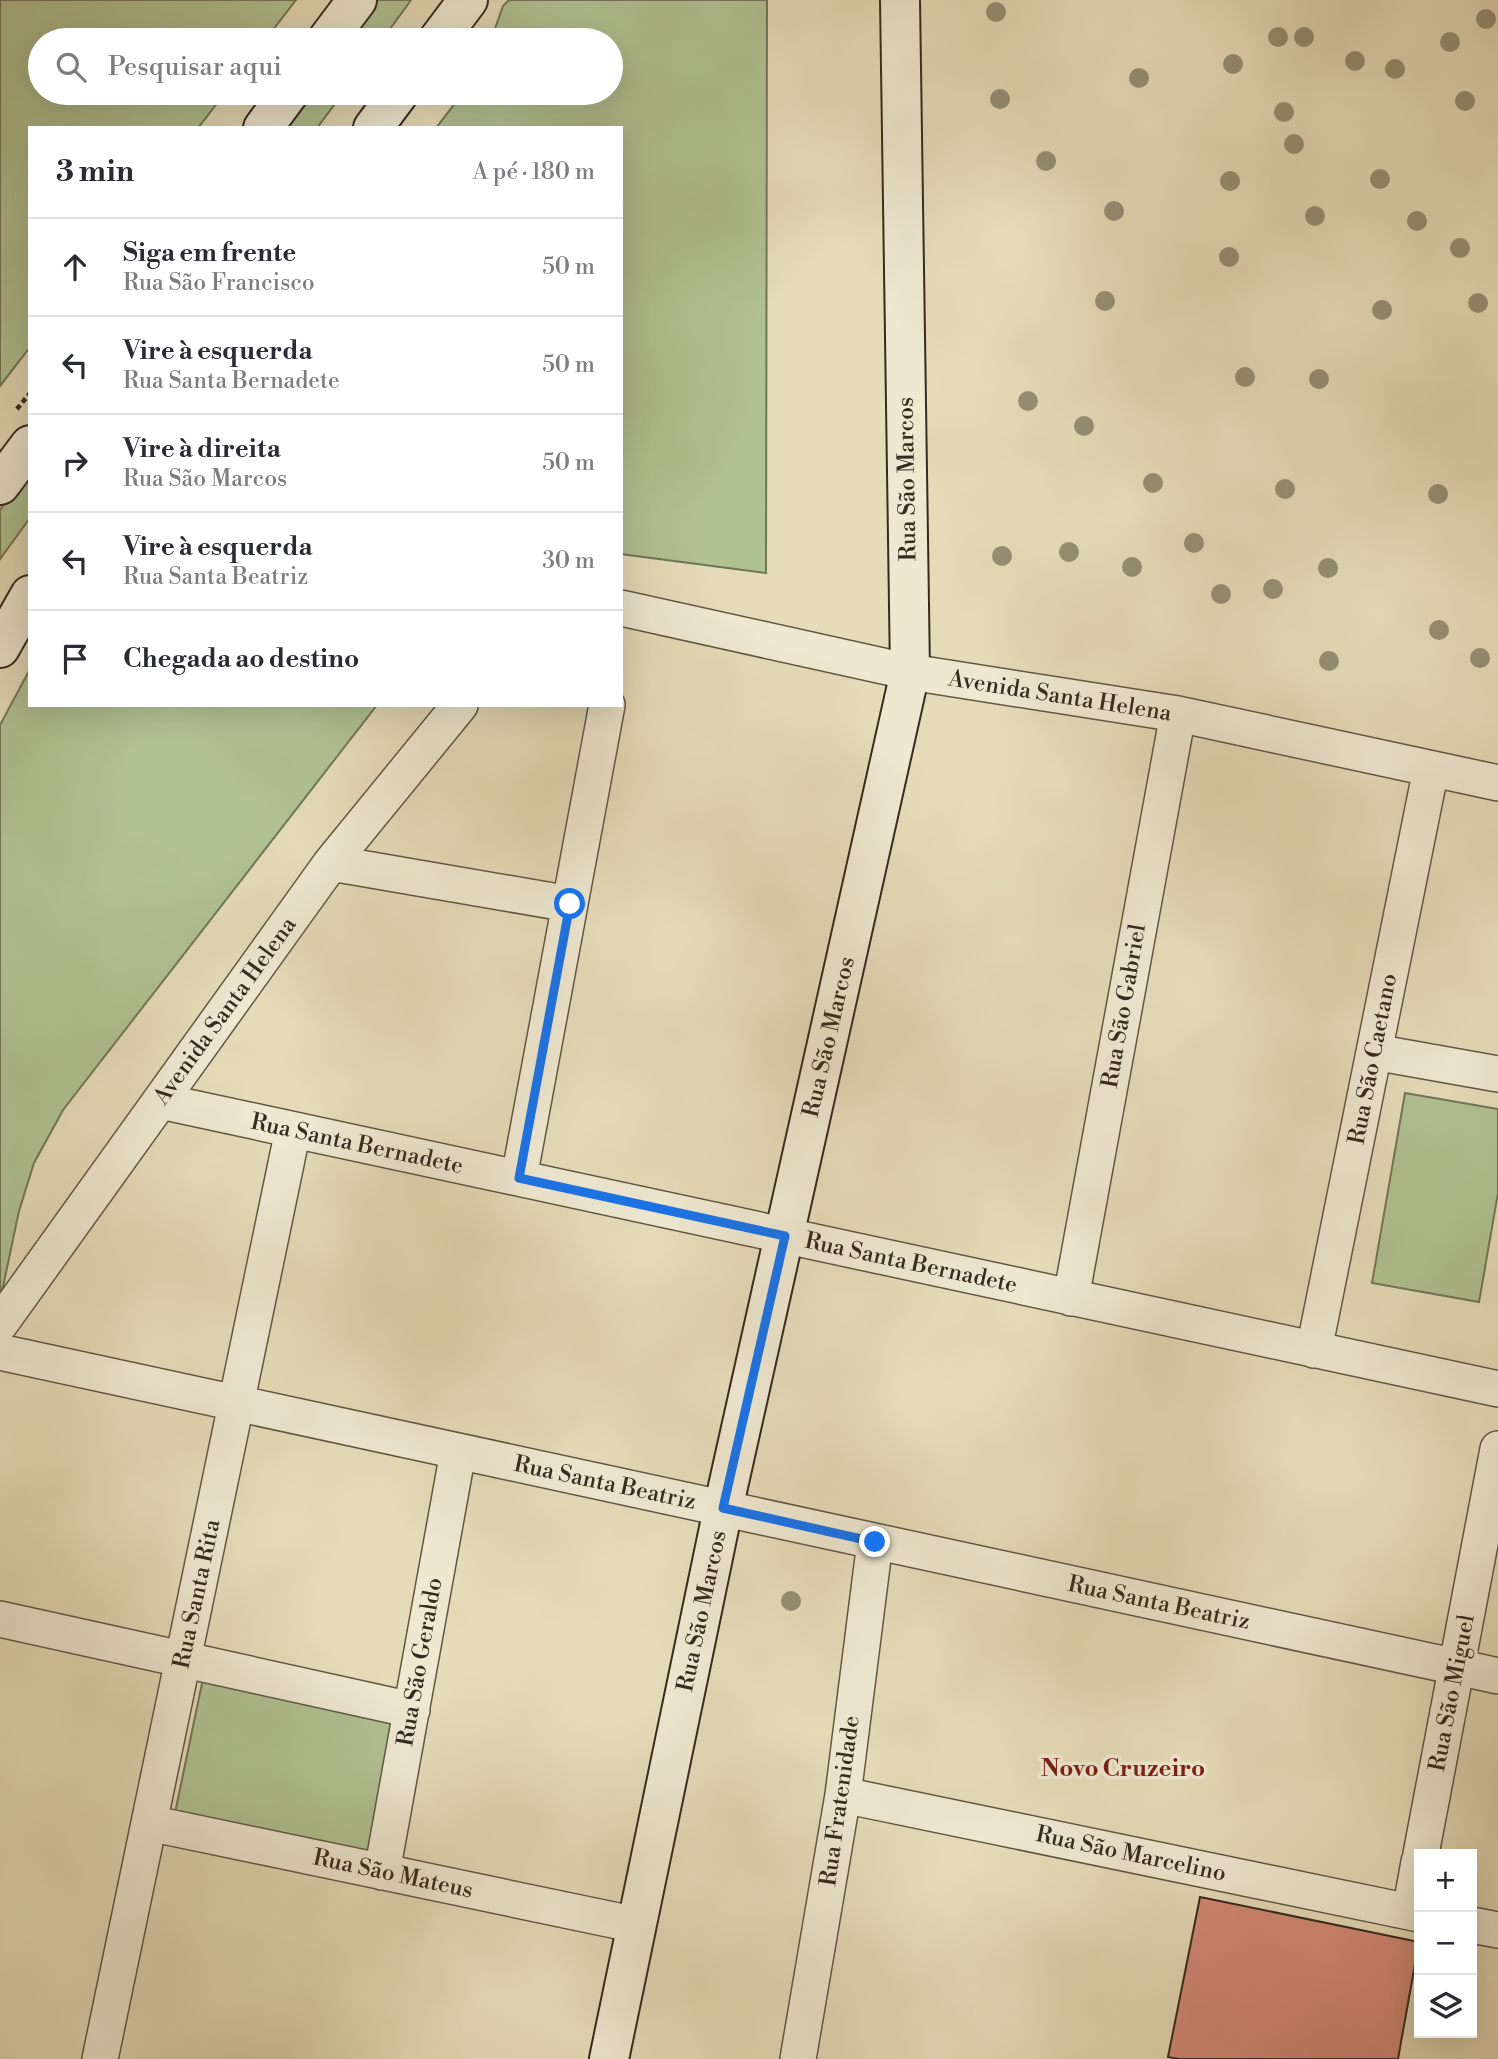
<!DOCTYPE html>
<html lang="pt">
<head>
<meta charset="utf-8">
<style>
  body { margin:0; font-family:"Libre Bodoni",serif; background:#f2f2f3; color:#2b2b33 }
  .controls { position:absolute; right:21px; bottom:21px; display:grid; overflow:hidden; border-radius:0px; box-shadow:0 7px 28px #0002 }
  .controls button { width:63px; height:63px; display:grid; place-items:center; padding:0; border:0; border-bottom:2px solid #e1e1e2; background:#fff; color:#2b2b33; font:35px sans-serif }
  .stop { position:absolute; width:21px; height:21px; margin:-16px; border:5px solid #1a73e8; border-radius:50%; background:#fff }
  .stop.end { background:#1a73e8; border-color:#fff; box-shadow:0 2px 7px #0008 }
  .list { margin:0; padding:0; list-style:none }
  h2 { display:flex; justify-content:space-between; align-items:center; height:91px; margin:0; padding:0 28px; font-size:30px }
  h2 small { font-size:23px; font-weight:400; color:#7c7c81 }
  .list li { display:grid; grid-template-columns:46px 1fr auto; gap:21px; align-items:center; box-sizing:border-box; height:98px; padding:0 28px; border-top:2px solid #e1e1e2 }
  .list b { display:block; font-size:26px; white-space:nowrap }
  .list p { margin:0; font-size:23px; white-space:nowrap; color:#7c7c81 }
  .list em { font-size:23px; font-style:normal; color:#7c7c81 }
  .icon { flex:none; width:38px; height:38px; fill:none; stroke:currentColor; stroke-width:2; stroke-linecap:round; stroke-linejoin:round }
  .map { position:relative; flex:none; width:1498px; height:2059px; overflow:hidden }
  .search { position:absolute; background:#fff; box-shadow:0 7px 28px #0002; left:28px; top:28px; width:595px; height:77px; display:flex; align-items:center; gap:18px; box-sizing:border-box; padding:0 24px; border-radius:38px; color:#7c7c81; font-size:26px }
  .panel { position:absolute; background:#fff; box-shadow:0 7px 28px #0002; left:28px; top:126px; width:595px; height:581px; border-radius:0px }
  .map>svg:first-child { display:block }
  .green { fill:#b0c192; stroke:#727658; stroke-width:2 }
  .building { fill:#d28976; stroke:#352b1f; stroke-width:2 }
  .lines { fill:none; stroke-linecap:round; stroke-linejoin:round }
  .street-casing { stroke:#615745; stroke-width:38 }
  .secondary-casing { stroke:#352b1f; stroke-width:42 }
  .path { stroke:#352b1f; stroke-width:4.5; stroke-dasharray:5 3.5; stroke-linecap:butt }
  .street { stroke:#eee8d1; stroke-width:35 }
  .secondary { stroke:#eee8d1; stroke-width:38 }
  .tree { fill:#958f74 }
  .route { stroke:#1a73e8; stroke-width:9 }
  .labels { text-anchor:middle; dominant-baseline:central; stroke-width:7; stroke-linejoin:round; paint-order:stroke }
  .street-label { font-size:23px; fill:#352b1f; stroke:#eee8d1 }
  .neighbourhood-label { font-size:24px; font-weight:bold; fill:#7a1f14; stroke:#eee8d1 }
</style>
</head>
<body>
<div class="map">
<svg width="1498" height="2059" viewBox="0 0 1498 2059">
  <rect width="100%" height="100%" fill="#e5dbb8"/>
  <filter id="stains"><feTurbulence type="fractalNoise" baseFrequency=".00286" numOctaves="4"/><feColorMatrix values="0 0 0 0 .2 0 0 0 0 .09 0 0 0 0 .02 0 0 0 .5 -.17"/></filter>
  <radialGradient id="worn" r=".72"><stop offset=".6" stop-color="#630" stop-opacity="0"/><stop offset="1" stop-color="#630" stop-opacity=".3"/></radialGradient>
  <path class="green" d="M 0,0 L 296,0 L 265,40 L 40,40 L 40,93 L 225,93 L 198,128 L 30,128 L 30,347 L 0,386 Z
    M 376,0 L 411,0 L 382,40 L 346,40 Z
    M 509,0 L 767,0 L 766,573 L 621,554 L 621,128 L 436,128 L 463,93 L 611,93 L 611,40 L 491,40 L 503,6 Z
    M 308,93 L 343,93 L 317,128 L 282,128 Z
    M 30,469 L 30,518 L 0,559 L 0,510 Z
    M 30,669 L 30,705 L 377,705 L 63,1110 L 34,1163 L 19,1211 L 0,1301 L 0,725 Z
    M 1405,1093 L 1498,1109 L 1498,1193 L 1479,1302 L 1372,1283 Z
    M 205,1669 L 400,1711 L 370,1855 L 175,1813 Z"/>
  <path class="building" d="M 1200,1897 L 1419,1942 L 1398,2059 L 1179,2059 L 1168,2057 Z"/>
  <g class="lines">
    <g class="street-casing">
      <path id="street" d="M 621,608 L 910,672 L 1178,714 L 1498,783
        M 331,863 L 570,904
        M 1374,1052 L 1498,1074
        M 160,1101 L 1498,1389
        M 519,1178 L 607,705
        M 1071,1298 L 1178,714
        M 0,1324 L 331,863 L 460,705
        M 1314,1350 L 1431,769
        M 0,1352 L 1498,1676
        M 0,1619 L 412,1710
        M 843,1795 L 1419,1914
        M 149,1823 L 637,1925
        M 1421,1854 L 1498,1449
        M 382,1872 L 458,1452
        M 1410,1912 L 1419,1862
        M 1472,1925 L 1498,1930
        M 100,2059 L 293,1130
        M 798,2059 L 843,1795 L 875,1542"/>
    </g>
    <g class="secondary-casing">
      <path id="secondary" d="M 327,40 L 357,0
        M 438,40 L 468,0
        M 263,128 L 289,93
        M 373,128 L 399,93
        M 0,485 L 30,445
        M 0,648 L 30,595
        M 609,2059 L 723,1509 L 910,672 L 900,0"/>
    </g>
    <path class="path" d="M 17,409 L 30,393"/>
    <use href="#street" class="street"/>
    <use href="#secondary" class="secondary"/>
  </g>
  <g class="tree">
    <circle cx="996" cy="12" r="10"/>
    <circle cx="1486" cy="19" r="10"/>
    <circle cx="1278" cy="37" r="10"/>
    <circle cx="1304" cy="37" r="10"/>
    <circle cx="1450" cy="42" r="10"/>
    <circle cx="1355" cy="61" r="10"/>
    <circle cx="1233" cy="64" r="10"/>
    <circle cx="1395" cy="69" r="10"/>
    <circle cx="1139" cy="78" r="10"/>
    <circle cx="1000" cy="99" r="10"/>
    <circle cx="1465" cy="101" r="10"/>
    <circle cx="1284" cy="112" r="10"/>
    <circle cx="1294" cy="144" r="10"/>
    <circle cx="1046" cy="161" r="10"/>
    <circle cx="1380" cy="179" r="10"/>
    <circle cx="1230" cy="181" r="10"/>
    <circle cx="1114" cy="211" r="10"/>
    <circle cx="1315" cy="216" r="10"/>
    <circle cx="1417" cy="221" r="10"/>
    <circle cx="1460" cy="248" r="10"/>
    <circle cx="1229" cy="257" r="10"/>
    <circle cx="1105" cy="301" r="10"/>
    <circle cx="1478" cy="303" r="10"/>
    <circle cx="1382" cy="310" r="10"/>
    <circle cx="1245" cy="377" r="10"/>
    <circle cx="1319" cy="379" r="10"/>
    <circle cx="1028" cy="401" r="10"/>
    <circle cx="1084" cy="426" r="10"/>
    <circle cx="1153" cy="483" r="10"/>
    <circle cx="1285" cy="489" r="10"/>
    <circle cx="1438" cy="494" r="10"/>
    <circle cx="1194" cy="543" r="10"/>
    <circle cx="1069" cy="552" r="10"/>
    <circle cx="1002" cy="556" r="10"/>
    <circle cx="1132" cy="567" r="10"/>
    <circle cx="1328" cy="568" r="10"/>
    <circle cx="1273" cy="589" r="10"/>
    <circle cx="1221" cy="594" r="10"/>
    <circle cx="1439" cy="630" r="10"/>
    <circle cx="1480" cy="658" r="10"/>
    <circle cx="1329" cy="661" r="10"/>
    <circle cx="791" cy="1601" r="10"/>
  </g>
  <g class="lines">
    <path class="route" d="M 570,904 L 519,1178 L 785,1236 L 723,1508 L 875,1542"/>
  </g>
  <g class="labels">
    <g class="street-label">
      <text transform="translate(907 479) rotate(-91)">Rua São Marcos</text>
      <text transform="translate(1060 696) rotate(9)">Avenida Santa Helena</text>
      <text transform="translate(1124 1006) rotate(-80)">Rua São Gabriel</text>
      <text transform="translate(225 1011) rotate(-54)">Avenida Santa Helena</text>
      <text transform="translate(829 1037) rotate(-77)">Rua São Marcos</text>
      <text transform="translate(1373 1059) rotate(-79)">Rua São Caetano</text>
      <text transform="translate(357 1144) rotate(12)">Rua Santa Bernadete</text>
      <text transform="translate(911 1263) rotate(12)">Rua Santa Bernadete</text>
      <text transform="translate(605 1483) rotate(12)">Rua Santa Beatriz</text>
      <text transform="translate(197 1594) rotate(-78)">Rua Santa Rita</text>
      <text transform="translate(1159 1603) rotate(12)">Rua Santa Beatriz</text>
      <text transform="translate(702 1611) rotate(-78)">Rua São Marcos</text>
      <text transform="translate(420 1662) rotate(-80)">Rua São Geraldo</text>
      <text transform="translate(1452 1693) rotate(-79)">Rua São Miguel</text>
      <text transform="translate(840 1801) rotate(-82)">Rua Fratenidade</text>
      <text transform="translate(1131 1854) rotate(12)">Rua São Marcelino</text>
      <text transform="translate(393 1874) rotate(12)">Rua São Mateus</text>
    </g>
    <g class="neighbourhood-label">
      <text x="1123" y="1769">Novo Cruzeiro</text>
    </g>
  </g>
  <rect width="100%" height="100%" filter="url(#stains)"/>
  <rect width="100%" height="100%" fill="url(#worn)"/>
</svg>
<div class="controls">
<button>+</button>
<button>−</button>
<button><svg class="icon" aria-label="layers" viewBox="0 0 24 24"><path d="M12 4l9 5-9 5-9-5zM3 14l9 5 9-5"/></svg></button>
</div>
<div class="stop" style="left:570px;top:904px"></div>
<div class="stop end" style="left:875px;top:1542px"></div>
<div class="search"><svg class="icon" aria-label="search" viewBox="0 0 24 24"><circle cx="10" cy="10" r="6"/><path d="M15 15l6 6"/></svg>Pesquisar aqui</div>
<section class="panel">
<h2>3 min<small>A pé · 180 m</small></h2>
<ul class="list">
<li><svg class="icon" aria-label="ahead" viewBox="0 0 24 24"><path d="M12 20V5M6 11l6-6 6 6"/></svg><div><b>Siga em frente</b><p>Rua São Francisco</p></div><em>50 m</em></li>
<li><svg class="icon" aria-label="left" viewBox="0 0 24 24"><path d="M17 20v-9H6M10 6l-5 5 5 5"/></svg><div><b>Vire à esquerda</b><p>Rua Santa Bernadete</p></div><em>50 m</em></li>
<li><svg class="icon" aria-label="right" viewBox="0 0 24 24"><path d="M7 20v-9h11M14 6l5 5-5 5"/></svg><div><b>Vire à direita</b><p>Rua São Marcos</p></div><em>50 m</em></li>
<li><svg class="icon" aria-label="left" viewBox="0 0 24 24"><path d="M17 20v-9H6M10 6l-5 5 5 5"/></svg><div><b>Vire à esquerda</b><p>Rua Santa Beatriz</p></div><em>30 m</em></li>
<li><svg class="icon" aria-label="arrive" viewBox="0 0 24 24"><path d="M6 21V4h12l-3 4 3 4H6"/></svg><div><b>Chegada ao destino</b></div></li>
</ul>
</section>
</div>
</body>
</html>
